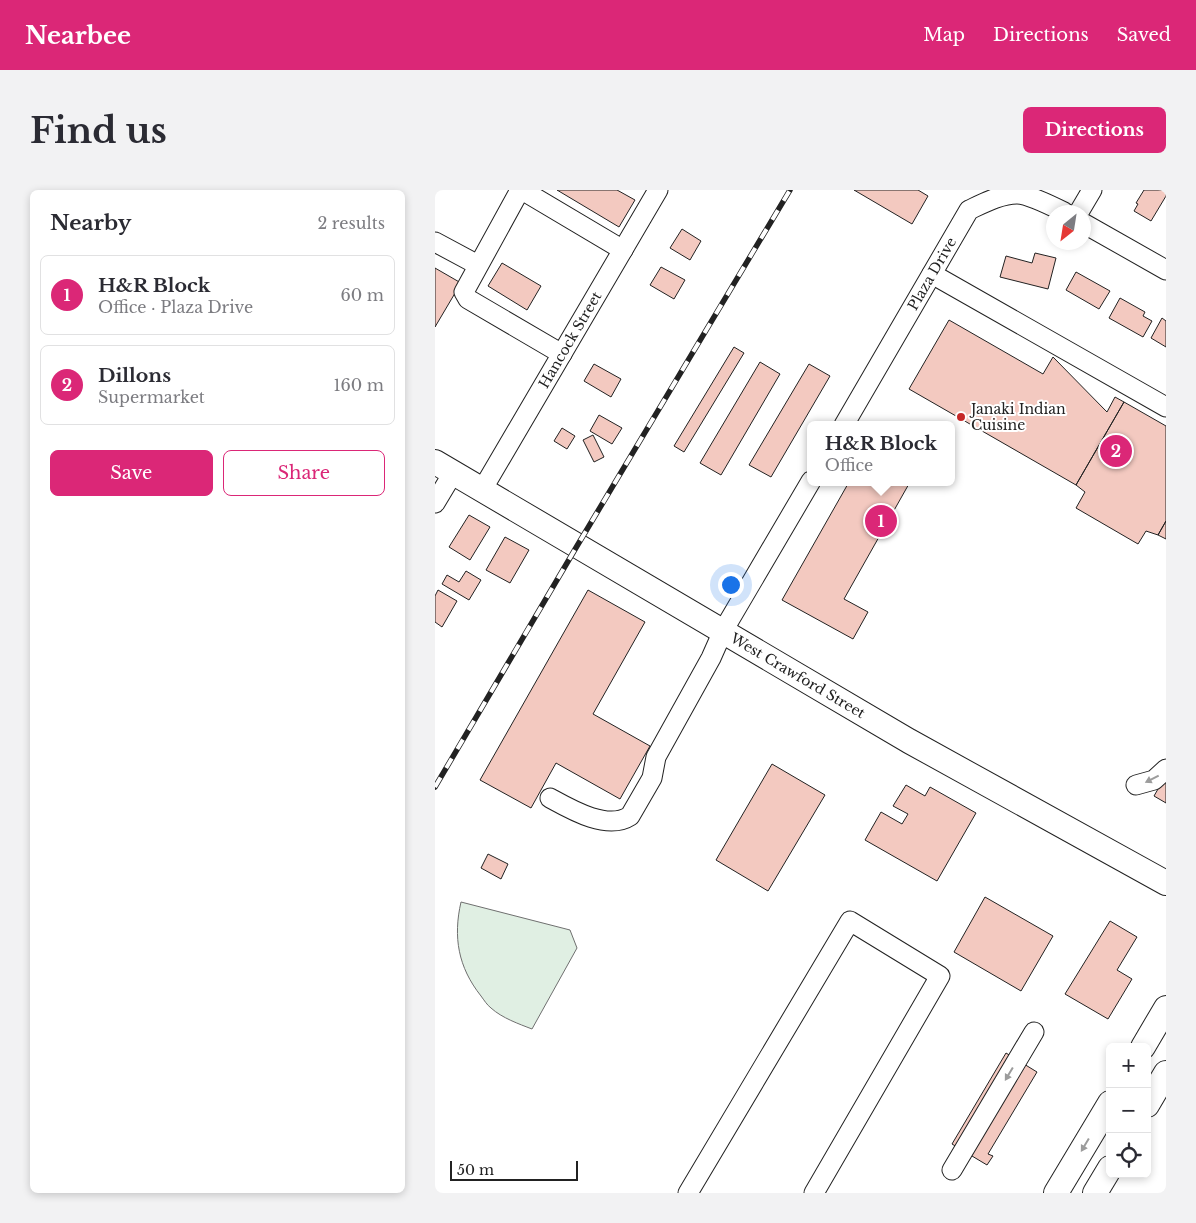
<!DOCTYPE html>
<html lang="en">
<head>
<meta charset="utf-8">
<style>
  body { margin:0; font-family:"Libre Baskerville",serif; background:#f2f2f3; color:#2b2b33 }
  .controls { position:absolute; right:15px; bottom:15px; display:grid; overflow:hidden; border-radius:8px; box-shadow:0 2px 8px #0003 }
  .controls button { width:45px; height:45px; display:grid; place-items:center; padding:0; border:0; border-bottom:1px solid #e1e1e2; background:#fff; color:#2b2b33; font:25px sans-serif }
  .compass { position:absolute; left:611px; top:15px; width:45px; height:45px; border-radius:50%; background:#fff; box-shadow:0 2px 8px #0003; rotate:210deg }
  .scale { position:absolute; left:15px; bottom:12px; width:128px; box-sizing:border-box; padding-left:5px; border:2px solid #222; border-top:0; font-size:14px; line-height:18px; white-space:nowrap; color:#222; -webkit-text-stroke:4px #fff; paint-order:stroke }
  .you { position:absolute; left:295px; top:394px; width:18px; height:18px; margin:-12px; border:4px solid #fff; border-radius:50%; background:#1a73e8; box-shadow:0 0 0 8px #1a73e833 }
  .badge { display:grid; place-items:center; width:32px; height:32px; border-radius:50%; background:#db2777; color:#fff; font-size:16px; font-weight:700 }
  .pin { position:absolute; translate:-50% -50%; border:2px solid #fff; box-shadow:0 1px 5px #0006 }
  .popup { position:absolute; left:372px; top:231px; width:148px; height:65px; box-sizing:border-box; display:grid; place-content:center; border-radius:8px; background:#fff; filter:drop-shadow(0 1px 4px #0005); font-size:16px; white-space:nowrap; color:#7c7c81 }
  .popup b { font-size:19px; color:#2b2b33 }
  .popup::after { content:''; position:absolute; left:50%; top:100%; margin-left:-10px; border:10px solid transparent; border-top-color:#fff }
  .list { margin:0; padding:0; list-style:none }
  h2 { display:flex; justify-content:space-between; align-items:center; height:65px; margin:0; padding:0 20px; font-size:21px }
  h2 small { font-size:16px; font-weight:400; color:#7c7c81 }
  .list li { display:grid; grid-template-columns:32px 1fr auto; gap:15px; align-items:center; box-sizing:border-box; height:80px; margin:0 10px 10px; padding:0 10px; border:1px solid #e1e1e2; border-radius:8px }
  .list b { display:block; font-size:19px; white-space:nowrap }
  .list p { margin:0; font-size:16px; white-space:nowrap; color:#7c7c81 }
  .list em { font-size:16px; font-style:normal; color:#7c7c81 }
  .actions { display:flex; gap:10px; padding:15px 20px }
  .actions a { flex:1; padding:11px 0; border:1px solid #db2777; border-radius:8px; text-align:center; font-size:18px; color:#db2777 }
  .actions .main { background:#db2777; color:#fff }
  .icon { flex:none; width:28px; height:28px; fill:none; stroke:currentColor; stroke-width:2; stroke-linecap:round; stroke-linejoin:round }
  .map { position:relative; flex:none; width:731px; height:1003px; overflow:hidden; border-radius:8px }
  header { display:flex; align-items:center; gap:30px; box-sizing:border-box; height:70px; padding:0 25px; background:#db2777; color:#fff }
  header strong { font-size:24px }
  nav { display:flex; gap:28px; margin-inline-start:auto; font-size:18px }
  .intro { display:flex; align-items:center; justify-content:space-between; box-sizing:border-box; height:120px; padding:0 30px }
  h1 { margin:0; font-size:35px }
  .button { padding:12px 22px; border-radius:8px; background:#db2777; color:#fff; font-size:18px; font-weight:700 }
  main { display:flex; gap:30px; padding:0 30px }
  aside { flex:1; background:#fff; border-radius:8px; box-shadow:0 2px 8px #0003 }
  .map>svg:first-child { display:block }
  .pitch { fill:#e0efe3; stroke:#6f6f6f }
  .building { fill:#f3c9c0; stroke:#222 }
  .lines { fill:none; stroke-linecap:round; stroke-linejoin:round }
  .minor-casing { stroke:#222; stroke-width:21 }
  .major-casing { stroke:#222; stroke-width:26 }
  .minor { stroke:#fff; stroke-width:19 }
  .major { stroke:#fff; stroke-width:24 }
  .rail-casing { stroke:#222; stroke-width:5.5 }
  .rail { stroke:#fff; stroke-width:4; stroke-dasharray:11; stroke-linecap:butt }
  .oneway { fill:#9c9c9c }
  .poi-dot { fill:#c62828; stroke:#fff; stroke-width:2 }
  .labels { text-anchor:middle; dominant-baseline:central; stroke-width:4; stroke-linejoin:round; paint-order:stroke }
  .street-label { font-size:14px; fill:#222; stroke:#fff }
  .poi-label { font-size:14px; fill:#222; stroke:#fff; text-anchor:start }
</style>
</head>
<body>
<header>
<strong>Nearbee</strong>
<nav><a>Map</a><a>Directions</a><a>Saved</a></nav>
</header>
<div class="intro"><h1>Find us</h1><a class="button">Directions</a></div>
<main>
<aside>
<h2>Nearby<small>2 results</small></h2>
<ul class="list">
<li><span class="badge">1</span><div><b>H&amp;R Block</b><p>Office · Plaza Drive</p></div><em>60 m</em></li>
<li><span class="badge">2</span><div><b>Dillons</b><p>Supermarket</p></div><em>160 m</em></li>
</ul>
<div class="actions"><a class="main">Save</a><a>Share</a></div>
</aside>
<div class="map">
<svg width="731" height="1003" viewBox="0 0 731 1003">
  <rect width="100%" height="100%" fill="#fff"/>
  <path class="pitch" d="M 26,712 L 135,740 L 142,758 L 97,839 C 84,834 67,828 56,818 C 52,815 49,810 46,806 C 23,777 18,747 26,712 Z"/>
  <path class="building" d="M 122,0 L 182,0 L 200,10 L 184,37 Z
    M 419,0 L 483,0 L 493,6 L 477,34 Z
    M 709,0 L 731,0 L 731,6 L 716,31 L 699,21 L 703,14 L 701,13 Z
    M 247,39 L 266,51 L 255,70 L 235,58 Z
    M 600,63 L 621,68 L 613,99 L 565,87 L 571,66 L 597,73 Z
    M 67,73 L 106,96 L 92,120 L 53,96 Z
    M 226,77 L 250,90 L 239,109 L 215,95 Z
    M 0,78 L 26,93 L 0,137 Z
    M 641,82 L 675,101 L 664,119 L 631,100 Z
    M 685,108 L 710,122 L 708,126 L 717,131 L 708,147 L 674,128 Z
    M 727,128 L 731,131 L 731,157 L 716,148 Z
    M 514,130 L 608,184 L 618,167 L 672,222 L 680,207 L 689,212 L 641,295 L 474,199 Z
    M 299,157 L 309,163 L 249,262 L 239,256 Z
    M 325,172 L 345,184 L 286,285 L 265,273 Z
    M 159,174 L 186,189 L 176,207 L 149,191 Z
    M 374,174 L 395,186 L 336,287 L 314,275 Z
    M 689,212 L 731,236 L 731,331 L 723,345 L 711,341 L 703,354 L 641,318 L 650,302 L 641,295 Z
    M 164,225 L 187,238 L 177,254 L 155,241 Z
    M 127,238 L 140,246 L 132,259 L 119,251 Z
    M 158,245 L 169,267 L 159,272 L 148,250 Z
    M 414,292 L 475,292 L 409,409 L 433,422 L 418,449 L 347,410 Z
    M 34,325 L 55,337 L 35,370 L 14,357 Z
    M 731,331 L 731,349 L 723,345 Z
    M 70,347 L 94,360 L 75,393 L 51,380 Z
    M 31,381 L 46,390 L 34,410 L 7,394 L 12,385 L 24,392 Z
    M 3,400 L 22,411 L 7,437 L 0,432 L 0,406 Z
    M 153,400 L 210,432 L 158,524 L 215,556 L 185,609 L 121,573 L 96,618 L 45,590 Z
    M 337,574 L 390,605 L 333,701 L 281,670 Z
    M 731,585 L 731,613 L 719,606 Z
    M 471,595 L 490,606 L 495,597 L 541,623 L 502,691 L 430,650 L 446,622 L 467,634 L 473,624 L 458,616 Z
    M 53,664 L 73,674 L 66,689 L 46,678 Z
    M 550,707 L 618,746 L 586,801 L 519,762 Z
    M 675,731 L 702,747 L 682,780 L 697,789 L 673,829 L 630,804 Z
    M 571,863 L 602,882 L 553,964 L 558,966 L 552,975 L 517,954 Z"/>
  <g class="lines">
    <g class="minor-casing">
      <g id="minor">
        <path d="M 85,0 L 29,102 L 33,109 L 127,164"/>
        <path d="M 87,0 L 188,60"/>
        <path d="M 644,22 L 657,0"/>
        <path d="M 648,33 L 731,80"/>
        <path d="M 0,52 L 43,75"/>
        <path d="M 497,84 L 731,217"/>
        <path id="s1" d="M 409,235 L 534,20 C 549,13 566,4 582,4 C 593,4 619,17 629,22"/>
        <path id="s2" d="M 47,300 L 223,0"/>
        <path d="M 0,313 L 18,283"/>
        <path d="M 701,595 L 719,590 L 731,579"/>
        <path d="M 115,608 C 135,619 172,641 195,626 L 217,588 L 221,567 L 276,468 L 288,441 L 376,291"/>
        <path d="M 517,980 L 599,842"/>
        <path d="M 253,1003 L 415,731 L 505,786 L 379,1003"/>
      </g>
    </g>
    <g class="major-casing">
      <g id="major">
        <path id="s3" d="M 0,272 L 474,551 L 731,693"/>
        <path d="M 708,857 L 731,818"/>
        <path d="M 712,915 L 731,883"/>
        <path d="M 621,1003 L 675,913"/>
        <path d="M 660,1003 L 675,978"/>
      </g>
    </g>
    <use href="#minor" class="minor"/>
    <use href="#major" class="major"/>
    <g class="rail-casing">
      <path id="rail" d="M 0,597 L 142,356 L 355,0"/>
    </g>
    <use href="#rail" class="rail"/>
  </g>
  <defs><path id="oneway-solid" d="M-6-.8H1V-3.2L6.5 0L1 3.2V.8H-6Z" transform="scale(1.25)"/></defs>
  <g class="oneway">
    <use href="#oneway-solid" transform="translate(717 589) rotate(153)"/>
    <use href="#oneway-solid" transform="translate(574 884) rotate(121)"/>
    <use href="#oneway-solid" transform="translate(650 955) rotate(121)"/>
  </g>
  <circle class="poi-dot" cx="526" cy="227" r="5"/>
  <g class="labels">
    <g class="street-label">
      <text stroke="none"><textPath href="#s1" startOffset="175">Plaza Drive</textPath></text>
      <text stroke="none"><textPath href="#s2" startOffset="174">Hancock Street</textPath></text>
      <text stroke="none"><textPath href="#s3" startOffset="421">West Crawford Street</textPath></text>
    </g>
    <g class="poi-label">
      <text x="536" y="219">Janaki Indian<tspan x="536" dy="16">Cuisine</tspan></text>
    </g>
  </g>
</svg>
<div class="controls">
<button>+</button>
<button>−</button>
<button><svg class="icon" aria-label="locate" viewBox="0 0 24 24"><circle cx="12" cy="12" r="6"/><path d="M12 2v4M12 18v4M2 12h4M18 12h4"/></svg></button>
</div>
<svg class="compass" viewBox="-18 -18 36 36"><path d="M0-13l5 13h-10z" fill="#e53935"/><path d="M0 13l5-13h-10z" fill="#7c7c81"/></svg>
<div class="scale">50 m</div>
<div class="you"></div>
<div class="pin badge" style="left:446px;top:331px">1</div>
<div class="popup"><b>H&amp;R Block</b>Office</div>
<div class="pin badge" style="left:681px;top:261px">2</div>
</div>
</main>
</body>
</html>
